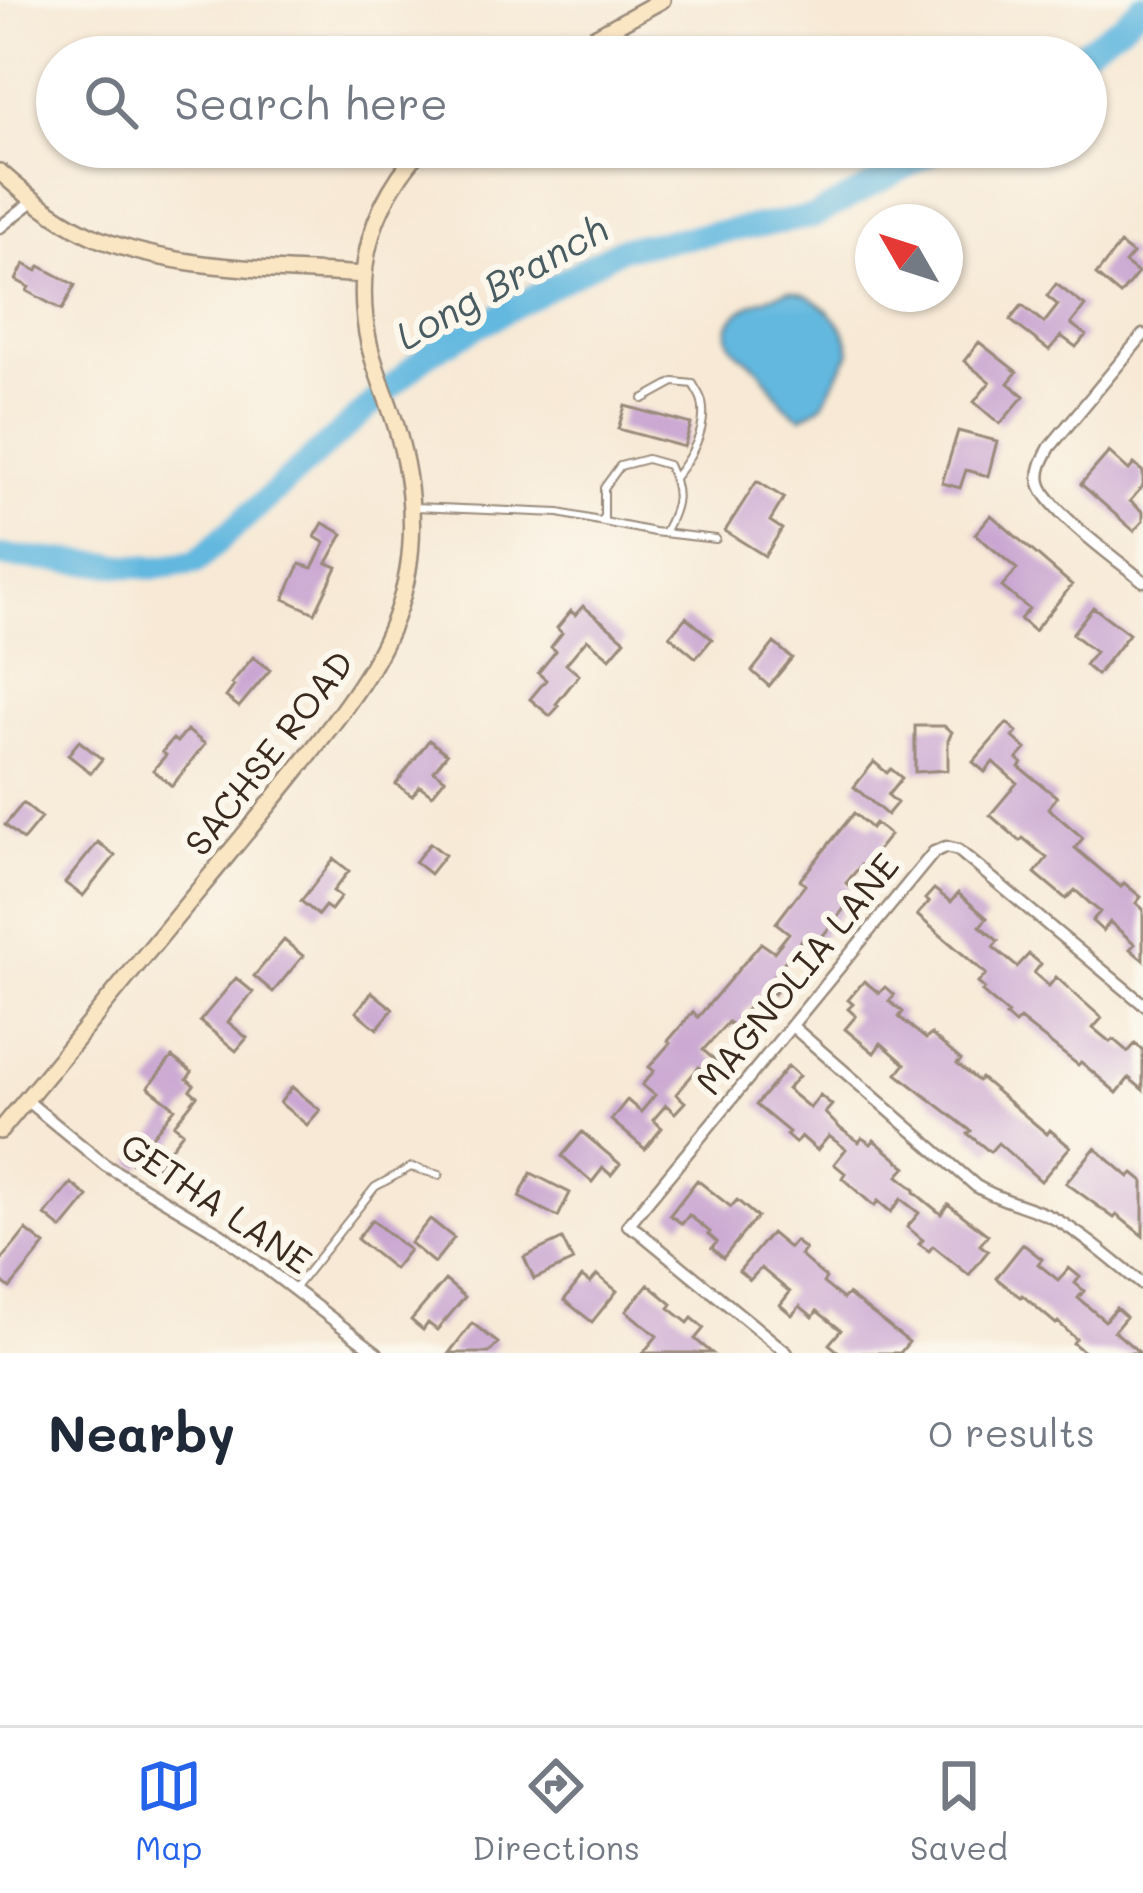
<!DOCTYPE html>
<html lang="en">
<head>
<meta charset="utf-8">
<style>
  body { margin:0; font-family:Mali,sans-serif; background:#f6f6f7; color:#1f2937 }
  .compass { position:absolute; left:855px; top:204px; width:108px; height:108px; border-radius:50%; background:#fff; box-shadow:0 3px 9px #0004; rotate:309deg }
  .list { margin:0; padding:0; list-style:none }
  h2 { display:flex; justify-content:space-between; align-items:center; height:156px; margin:0; padding:0 48px; font-size:51px }
  h2 small { font-size:39px; font-weight:400; color:#747a83 }
  .icon { flex:none; width:66px; height:66px; fill:none; stroke:currentColor; stroke-width:2; stroke-linecap:round; stroke-linejoin:round }
  .map { position:relative; flex:none; width:1143px; height:1353px; overflow:hidden }
  .search { position:absolute; background:#fff; box-shadow:0 3px 9px #0004; left:36px; right:36px; top:36px; height:132px; display:flex; align-items:center; gap:30px; box-sizing:border-box; padding:0 42px; border-radius:66px; color:#747a83; font-size:45px }
  .sheet { height:372px; background:#fff }
  nav { display:flex; justify-content:space-around; align-items:center; box-sizing:border-box; height:168px; border-top:3px solid #e0e1e3; background:#fff; font-size:33px; color:#747a83 }
  nav a { display:grid; justify-items:center; gap:6px }
  nav .on { color:#2563eb }
  .map>svg:first-child { display:block }
  .water { fill:#62b8df; stroke:#4e717e; stroke-width:3 }
  .lines { fill:none; stroke-linecap:round; stroke-linejoin:round }
  .river { stroke:#62b8df; stroke-width:24 }
  .building { fill:#caa7d2 }
  .lane-casing { stroke:#998a7a; stroke-width:10 }
  .street-casing { stroke:#998a7a; stroke-width:15 }
  .secondary-casing { stroke:#998a7a; stroke-width:20 }
  .lane { stroke:#fff; stroke-width:6 }
  .street { stroke:#fff; stroke-width:10 }
  .secondary { stroke:#fbe6c4; stroke-width:15 }
  .labels { text-anchor:middle; dominant-baseline:central; stroke-width:12; stroke-linejoin:round; paint-order:stroke }
  .street-label { font-size:36px; fill:#3b2a1e; stroke:#fbf7ec }
  .water-label { font-size:39px; font-style:italic; fill:#495c62; stroke:#fbf7ec }
</style>
</head>
<body>
<div class="map">
<svg width="1143" height="1353" viewBox="0 0 1143 1353">
  <rect width="100%" height="100%" fill="#fbf7ec"/>
  <filter id="ink" filterUnits="userSpaceOnUse"><feTurbulence type="fractalNoise" baseFrequency=".00833" numOctaves="2"/><feDisplacementMap in="SourceGraphic" scale="24" xChannelSelector="R" yChannelSelector="G"/><feConvolveMatrix kernelMatrix="1 2 1 2 8 2 1 2 1" color-interpolation-filters="sRGB"/></filter>
  <filter id="wash" filterUnits="userSpaceOnUse"><feTurbulence type="fractalNoise" baseFrequency=".004" numOctaves="4" result="noise"/><feDisplacementMap in="SourceGraphic" scale="48" xChannelSelector="R" yChannelSelector="G"/><feGaussianBlur stdDeviation="2.7" result="paint"/><feColorMatrix in="noise" values="0 0 0 0 0 0 0 0 0 0 0 0 0 0 0 0 0 1.4 0 .05"/><feComposite in="paint" operator="in"/></filter>
  <g filter="url(#wash)">
    <rect width="100%" height="100%" fill="#f7e9d5"/>
    <path class="water" d="M 788,291 C 816,293 847,323 850,352 L 822,405 L 802,417 C 781,409 773,385 758,368 C 749,360 735,353 730,342 C 717,311 768,297 788,291 Z"/>
    <g class="lines">
      <path class="river" d="M 1074,57 L 1121,25 L 1143,5
        M 0,556 L 155,568 L 196,562 L 428,354 L 622,248 L 813,217 L 944,147"/>
    </g>
    <g id="blocks">
      <path class="building" d="M 1120,244 L 1133,254 L 1125,263 L 1138,273 L 1120,295 L 1096,275 Z
        M 24,264 L 37,271 L 40,266 L 75,285 L 62,310 L 27,291 L 29,287 L 16,280 Z
        M 1056,284 L 1085,306 L 1071,324 L 1086,335 L 1076,347 L 1061,336 L 1049,350 L 1010,320 L 1022,305 L 1044,323 L 1058,305 L 1047,296 Z
        M 979,342 L 1017,372 L 1008,383 L 1024,396 L 1000,424 L 974,402 L 990,382 L 964,361 Z
        M 625,406 L 691,424 L 684,447 L 618,429 Z
        M 958,431 L 997,441 L 988,476 L 966,470 L 960,488 L 942,483 Z
        M 1109,452 L 1129,470 L 1134,464 L 1143,472 L 1143,486 L 1130,501 L 1143,512 L 1143,521 L 1134,531 L 1081,484 Z
        M 757,481 L 784,498 L 770,521 L 782,529 L 765,556 L 725,531 Z
        M 991,515 L 1072,585 L 1034,631 L 1020,619 L 1029,609 L 1002,587 L 1017,569 L 975,534 Z
        M 323,523 L 343,534 L 327,563 L 337,567 L 315,613 L 284,599 L 300,564 L 312,568 L 325,543 L 315,537 Z
        M 583,606 L 625,640 L 610,658 L 587,639 L 566,664 L 579,675 L 556,704 L 559,706 L 550,716 L 530,699 L 546,680 L 538,673 L 556,651 L 551,647 L 562,633 L 557,628 L 571,611 L 575,615 Z
        M 1093,607 L 1129,634 L 1097,675 L 1085,665 L 1095,652 L 1072,634 Z
        M 686,617 L 712,639 L 696,658 L 670,636 Z
        M 774,643 L 792,658 L 769,686 L 752,671 Z
        M 253,657 L 270,670 L 239,707 L 226,697 L 234,686 L 231,684 Z
        M 1007,723 L 1017,732 L 1013,737 L 1026,749 L 1017,759 L 1022,763 L 1019,767 L 1057,797 L 1048,808 L 1083,838 L 1075,848 L 1121,887 L 1124,883 L 1141,897 L 1136,903 L 1143,909 L 1143,960 L 1130,949 L 1135,944 L 1110,922 L 1103,931 L 1092,921 L 1100,912 L 1075,890 L 1066,899 L 1035,873 L 1047,858 L 1023,838 L 1020,841 L 990,815 L 1017,783 L 993,762 L 985,772 L 973,762 Z
        M 915,726 L 944,726 L 952,732 L 948,740 L 948,770 L 915,772 Z
        M 187,730 L 205,744 L 172,786 L 153,770 L 166,755 L 162,752 L 173,739 L 177,742 Z
        M 429,740 L 447,754 L 434,771 L 445,779 L 432,795 L 420,786 L 412,796 L 396,784 Z
        M 79,741 L 102,759 L 91,773 L 68,755 Z
        M 874,762 L 887,773 L 891,769 L 902,778 L 888,795 L 897,803 L 887,815 L 854,787 Z
        M 23,803 L 41,818 L 23,840 L 5,825 Z
        M 854,813 L 871,828 L 875,823 L 890,835 L 873,856 L 882,864 L 873,875 L 861,865 L 846,883 L 857,892 L 818,942 L 807,933 L 774,975 L 784,983 L 774,994 L 765,987 L 743,1014 L 752,1021 L 742,1033 L 728,1022 L 703,1050 L 717,1062 L 708,1074 L 699,1067 L 676,1094 L 685,1102 L 675,1113 L 666,1105 L 653,1120 L 662,1128 L 645,1149 L 611,1120 L 627,1100 L 641,1112 L 655,1095 L 642,1085 L 654,1071 L 649,1067 L 670,1043 L 668,1041 L 693,1012 L 698,1017 L 761,943 L 774,952 L 789,933 L 776,923 L 805,885 L 800,880 Z
        M 98,842 L 115,856 L 83,896 L 65,883 Z
        M 430,843 L 445,855 L 430,874 L 415,862 Z
        M 334,859 L 349,871 L 333,891 L 341,897 L 331,910 L 325,906 L 318,915 L 301,901 Z
        M 934,889 L 951,902 L 958,893 L 987,918 L 980,926 L 998,941 L 993,947 L 1017,967 L 1029,954 L 1041,964 L 1034,973 L 1049,986 L 1056,977 L 1076,995 L 1102,1018 L 1093,1028 L 1110,1042 L 1113,1039 L 1128,1052 L 1135,1044 L 1143,1050 L 1143,1090 L 1129,1078 L 1117,1093 L 1081,1062 L 1078,1065 L 1020,1019 L 1015,1024 L 1006,1016 L 1008,1014 L 982,992 L 985,989 L 978,983 L 986,974 L 917,915 L 929,902 L 925,899 Z
        M 284,940 L 303,956 L 273,992 L 254,976 Z
        M 236,978 L 253,992 L 228,1022 L 247,1038 L 236,1051 L 200,1021 Z
        M 864,981 L 879,993 L 885,987 L 894,995 L 889,1001 L 903,1012 L 899,1017 L 926,1039 L 931,1034 L 961,1060 L 957,1064 L 978,1081 L 981,1078 L 1047,1134 L 1050,1130 L 1070,1147 L 1041,1181 L 998,1143 L 990,1152 L 968,1134 L 971,1131 L 897,1074 L 905,1064 L 881,1043 L 874,1053 L 845,1029 L 856,1016 L 848,1009 L 853,1004 L 848,1000 Z
        M 372,992 L 393,1009 L 377,1029 L 356,1012 Z
        M 172,1057 L 192,1072 L 187,1079 L 194,1085 L 190,1090 L 197,1096 L 174,1125 L 183,1132 L 155,1168 L 146,1161 L 140,1169 L 131,1162 L 175,1108 L 148,1087 Z
        M 788,1066 L 799,1076 L 787,1089 L 810,1108 L 820,1095 L 832,1105 L 825,1113 L 841,1129 L 859,1142 L 862,1138 L 871,1144 L 874,1140 L 906,1167 L 898,1176 L 915,1190 L 914,1192 L 941,1214 L 948,1204 L 988,1235 L 980,1245 L 988,1251 L 969,1275 L 933,1246 L 929,1251 L 919,1244 L 923,1240 L 907,1227 L 919,1213 L 901,1199 L 891,1212 L 878,1201 L 874,1206 L 842,1178 L 845,1173 L 834,1164 L 846,1149 L 829,1136 L 817,1150 L 801,1136 L 795,1143 L 786,1135 L 789,1132 L 756,1105 Z
        M 292,1087 L 320,1110 L 307,1125 L 280,1103 Z
        M 582,1132 L 620,1164 L 611,1175 L 603,1168 L 592,1182 L 562,1156 Z
        M 1095,1148 L 1129,1177 L 1133,1173 L 1143,1181 L 1143,1236 L 1117,1215 L 1114,1218 L 1066,1183 Z
        M 531,1173 L 570,1193 L 558,1217 L 519,1197 Z
        M 697,1180 L 731,1207 L 737,1200 L 757,1217 L 723,1258 L 712,1248 L 717,1242 L 708,1234 L 710,1232 L 689,1215 L 682,1224 L 670,1215 Z
        M 71,1183 L 88,1197 L 62,1229 L 45,1215 Z
        M 430,1219 L 454,1238 L 434,1263 L 410,1243 Z
        M 372,1220 L 409,1250 L 394,1269 L 357,1239 Z
        M 26,1230 L 45,1245 L 10,1288 L 0,1280 L 0,1262 Z
        M 771,1233 L 789,1248 L 795,1241 L 805,1249 L 800,1255 L 826,1278 L 823,1283 L 843,1299 L 848,1294 L 909,1342 L 900,1353 L 840,1353 L 829,1344 L 841,1330 L 817,1311 L 813,1317 L 800,1306 L 792,1315 L 780,1305 L 790,1292 L 761,1268 L 750,1280 L 739,1271 Z
        M 562,1239 L 573,1261 L 534,1279 L 524,1257 Z
        M 1023,1244 L 1042,1259 L 1038,1264 L 1058,1280 L 1069,1268 L 1080,1277 L 1075,1283 L 1084,1291 L 1078,1298 L 1105,1321 L 1116,1308 L 1126,1317 L 1114,1331 L 1140,1353 L 1085,1353 L 1073,1343 L 1076,1339 L 1058,1322 L 1056,1324 L 1022,1295 L 1020,1297 L 996,1278 Z
        M 597,1275 L 617,1291 L 592,1322 L 564,1300 L 582,1277 L 590,1283 Z
        M 445,1280 L 465,1297 L 437,1330 L 428,1323 L 423,1330 L 411,1320 Z
        M 648,1284 L 672,1304 L 669,1308 L 688,1323 L 692,1318 L 704,1328 L 695,1339 L 712,1353 L 643,1353 L 657,1336 L 626,1311 Z
        M 472,1323 L 498,1343 L 489,1353 L 449,1353 Z"/>
    </g>
  </g>
  <g filter="url(#ink)">
    <use href="#blocks" fill-opacity="0" stroke="#998a7a" stroke-width="3"/>
    <g class="lines">
      <g class="lane-casing">
        <path id="lane" d="M 643,399 L 674,382 L 693,384 C 696,390 701,396 702,402 C 708,429 690,459 674,478
          M 415,507 L 559,513 L 654,532 L 716,539
          M 604,522 L 604,488 L 620,466 L 647,459 L 668,465 C 681,492 679,505 665,531
          M 294,1289 L 375,1187 L 411,1167 L 439,1175"/>
      </g>
      <g class="street-casing">
        <path id="street" d="M 0,227 L 33,201
          M 1143,335 L 1050,447 C 1044,458 1037,470 1040,483 C 1047,510 1119,561 1143,581
          M 792,1026 L 976,1186 C 1004,1203 1032,1206 1057,1220 C 1088,1238 1115,1263 1143,1285
          M 26,1100 L 105,1165 L 221,1234 L 377,1353
          M 787,1353 L 638,1231 L 628,1225 L 934,852 L 946,847 L 958,850 L 1143,1004"/>
      </g>
      <g class="secondary-casing">
        <path id="secondary" d="M 558,57 L 662,0
          M 0,172 C 29,198 62,224 99,239 C 181,271 276,269 363,275
          M 0,1131 C 68,1050 135,967 202,886 C 239,841 276,797 311,752 C 355,696 396,642 408,570 C 416,521 410,473 396,426 C 388,400 377,375 370,348 C 352,271 370,205 423,147"/>
      </g>
      <use href="#lane" class="lane"/>
      <use href="#street" class="street"/>
      <use href="#secondary" class="secondary"/>
    </g>
  </g>
  <g class="labels">
    <g class="street-label">
      <text transform="translate(268 752) rotate(-52)">SACHSE ROAD</text>
      <text transform="translate(796 973) rotate(-51)">MAGNOLIA LANE</text>
      <text transform="translate(217 1202) rotate(34)">GETHA LANE</text>
    </g>
    <g class="water-label">
      <text transform="translate(501 281) rotate(-29)">Long Branch</text>
    </g>
  </g>
</svg>
<svg class="compass" viewBox="-18 -18 36 36"><path d="M0-13l5 13h-10z" fill="#e53935"/><path d="M0 13l5-13h-10z" fill="#747a83"/></svg>
<div class="search"><svg class="icon" aria-label="search" viewBox="0 0 24 24"><circle cx="10" cy="10" r="6"/><path d="M15 15l6 6"/></svg>Search here</div>
</div>
<section class="sheet">
<h2>Nearby<small>0 results</small></h2>
<ul class="list">
</ul>
</section>
<nav>
<a class="on"><svg class="icon" aria-label="map" viewBox="0 0 24 24"><path d="M3 6l6-2 6 2 6-2v14l-6 2-6-2-6 2zM9 4v14M15 6v14"/></svg>Map</a>
<a><svg class="icon" aria-label="directions" viewBox="0 0 24 24"><path d="M12 3l9 9-9 9-9-9zM9 14v-3h6M13 9l2 2-2 2"/></svg>Directions</a>
<a><svg class="icon" aria-label="saved" viewBox="0 0 24 24"><path d="M7 4h10v16l-5-4-5 4z"/></svg>Saved</a>
</nav>
</body>
</html>
